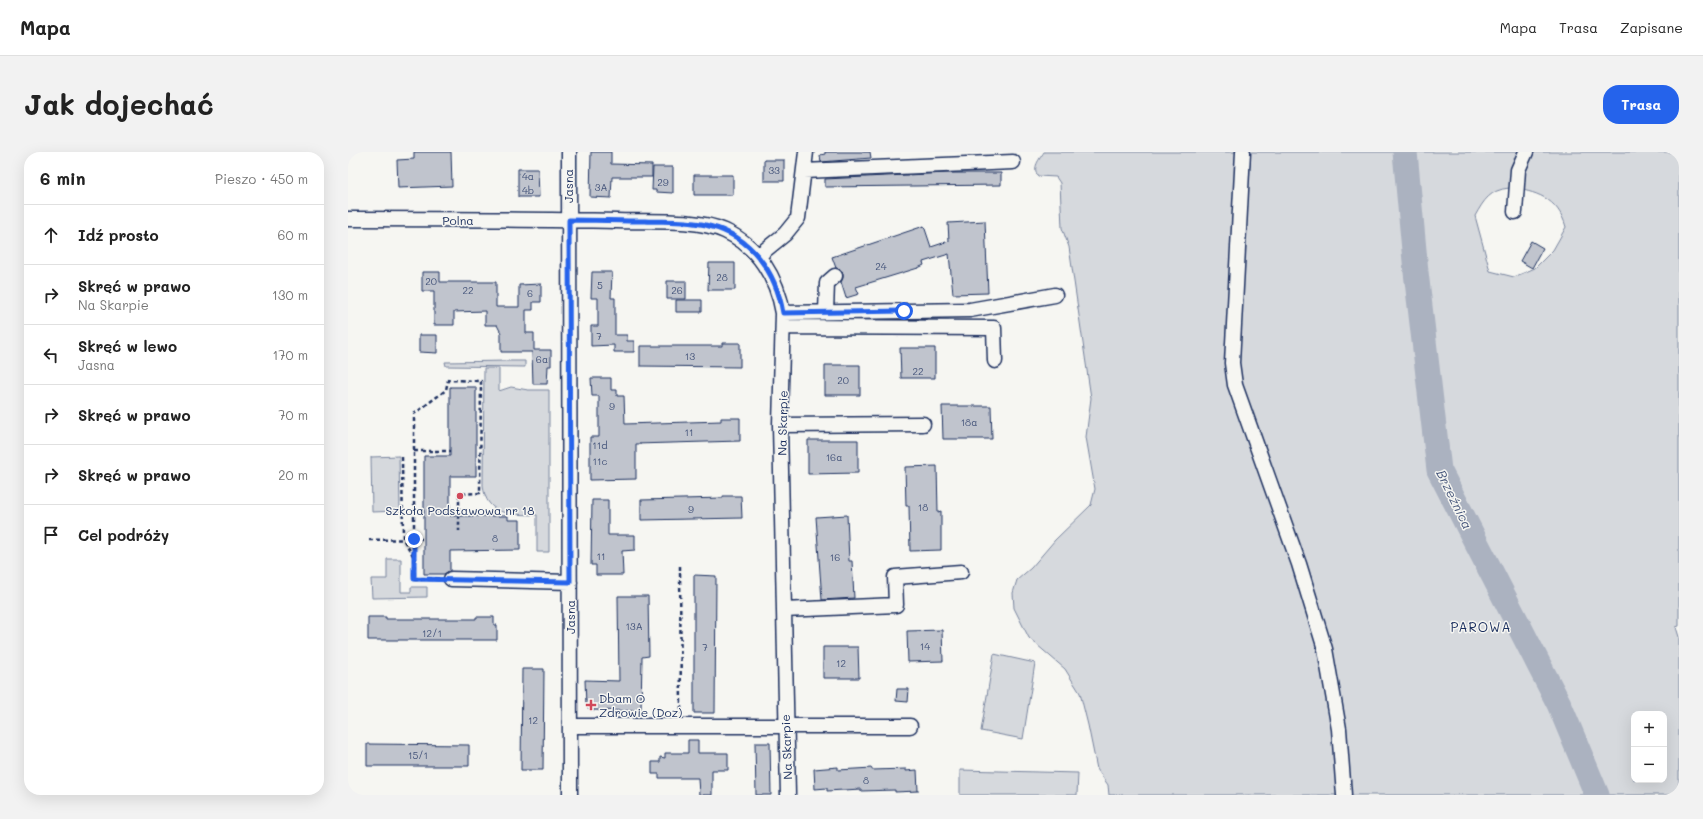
<!DOCTYPE html>
<html lang="pl">
<head>
<meta charset="utf-8">
<style>
  body { margin:0; font-family:Mali,sans-serif; background:#f2f2f2; color:#222 }
  .controls { position:absolute; right:12px; bottom:12px; display:grid; overflow:hidden; border-radius:8px; box-shadow:0 4px 16px #0002 }
  .controls button { width:36px; height:36px; display:grid; place-items:center; padding:0; border:0; border-bottom:1px solid #e0e0e0; background:#fff; color:#222; font:20px sans-serif }
  .stop { position:absolute; width:12px; height:12px; margin:-9px; border:3px solid #2563eb; border-radius:50%; background:#fff }
  .stop.end { background:#2563eb; border-color:#fff; box-shadow:0 1px 4px #0008 }
  .list { margin:0; padding:0; list-style:none }
  h2 { display:flex; justify-content:space-between; align-items:center; height:52px; margin:0; padding:0 16px; font-size:17px }
  h2 small { font-size:13px; font-weight:400; color:#767676 }
  .list li { display:grid; grid-template-columns:26px 1fr auto; gap:12px; align-items:center; box-sizing:border-box; height:60px; padding:0 16px; border-top:1px solid #e0e0e0 }
  .list b { display:block; font-size:15px; white-space:nowrap }
  .list p { margin:0; font-size:13px; white-space:nowrap; color:#767676 }
  .list em { font-size:13px; font-style:normal; color:#767676 }
  .icon { flex:none; width:22px; height:22px; fill:none; stroke:currentColor; stroke-width:2; stroke-linecap:round; stroke-linejoin:round }
  .map { position:relative; flex:none; width:1331px; height:643px; overflow:hidden; border-radius:16px }
  header { display:flex; align-items:center; gap:24px; box-sizing:border-box; height:56px; padding:0 20px; background:#fff; border-bottom:1px solid #e0e0e0 }
  header strong { font-size:19px }
  nav { display:flex; gap:22px; margin-inline-start:auto; font-size:14px }
  .intro { display:flex; align-items:center; justify-content:space-between; box-sizing:border-box; height:96px; padding:0 24px }
  h1 { margin:0; font-size:28px }
  .button { padding:10px 18px; border-radius:16px; background:#2563eb; color:#fff; font-size:14px; font-weight:700 }
  main { display:flex; gap:24px; padding:0 24px }
  aside { flex:1; background:#fff; border-radius:16px; box-shadow:0 4px 16px #0002 }
  .map>svg:first-child { display:block }
  .green { fill:#d6d9dd; stroke:#78849e; fill-rule:evenodd }
  .lines { fill:none; stroke-linecap:round; stroke-linejoin:round }
  .river { stroke:#abb2c0; stroke-width:25 }
  .building { fill:#c0c4cd; stroke:#1b2f5e }
  .minor-casing { stroke:#1b2f5e; stroke-width:17 }
  .path { stroke:#1b2f5e; stroke-width:2.5; stroke-dasharray:4 3; stroke-linecap:butt }
  .minor { stroke:#f6f6f2; stroke-width:14 }
  .route { stroke:#2563eb; stroke-width:5 }
  .poi-dot { fill:#d1495b; stroke:#f6f6f2; stroke-width:1.5 }
  .labels { text-anchor:middle; dominant-baseline:central; stroke-width:3; stroke-linejoin:round; paint-order:stroke }
  .number-label { font-size:10px; fill:#44547a }
  .street-label { font-size:12px; fill:#1b2f5e; stroke:#f6f6f2 }
  .poi-label { font-size:12px; fill:#1b2f5e; stroke:#f6f6f2 }
  .water-label { font-size:13px; font-style:italic; fill:#46567b; stroke:#f6f6f2 }
  .neighbourhood-label { font-size:13px; letter-spacing:1px; fill:#1b2f5e; stroke:#f6f6f2 }
</style>
</head>
<body>
<header>
<strong>Mapa</strong>
<nav><a>Mapa</a><a>Trasa</a><a>Zapisane</a></nav>
</header>
<div class="intro"><h1>Jak dojechać</h1><a class="button">Trasa</a></div>
<main>
<aside>
<h2>6 min<small>Pieszo · 450 m</small></h2>
<ul class="list">
<li><svg class="icon" aria-label="ahead" viewBox="0 0 24 24"><path d="M12 20V5M6 11l6-6 6 6"/></svg><div><b>Idź prosto</b></div><em>60 m</em></li>
<li><svg class="icon" aria-label="right" viewBox="0 0 24 24"><path d="M7 20v-9h11M14 6l5 5-5 5"/></svg><div><b>Skręć w prawo</b><p>Na Skarpie</p></div><em>130 m</em></li>
<li><svg class="icon" aria-label="left" viewBox="0 0 24 24"><path d="M17 20v-9H6M10 6l-5 5 5 5"/></svg><div><b>Skręć w lewo</b><p>Jasna</p></div><em>170 m</em></li>
<li><svg class="icon" aria-label="right" viewBox="0 0 24 24"><path d="M7 20v-9h11M14 6l5 5-5 5"/></svg><div><b>Skręć w prawo</b></div><em>70 m</em></li>
<li><svg class="icon" aria-label="right" viewBox="0 0 24 24"><path d="M7 20v-9h11M14 6l5 5-5 5"/></svg><div><b>Skręć w prawo</b></div><em>20 m</em></li>
<li><svg class="icon" aria-label="arrive" viewBox="0 0 24 24"><path d="M6 21V4h12l-3 4 3 4H6"/></svg><div><b>Cel podróży</b></div></li>
</ul>
</aside>
<div class="map">
<svg width="1331" height="643" viewBox="0 0 1331 643">
  <rect width="100%" height="100%" fill="#f6f6f2"/>
  <filter id="ink" filterUnits="userSpaceOnUse"><feTurbulence type="fractalNoise" baseFrequency=".025" numOctaves="2"/><feDisplacementMap in="SourceGraphic" scale="8" xChannelSelector="R" yChannelSelector="G"/><feConvolveMatrix kernelMatrix="1 2 1 2 8 2 1 2 1" color-interpolation-filters="sRGB"/></filter>
  <g filter="url(#ink)">
    <path class="green" d="M 696,0 L 891,0 L 882,218 L 972,494 L 993,643 L 761,643 L 760,633 L 749,617 L 740,573 L 732,541 L 717,517 L 681,486 L 666,456 L 665,441 L 669,428 L 683,416 L 707,388 L 743,353 L 747,337 L 738,285 L 743,246 L 721,95 L 714,76 L 712,31 L 708,25 L 690,24 C 684,15 691,8 696,0 Z
      M 899,0 L 1331,0 L 1331,474 L 1328,475 L 1331,485 L 1331,643 L 1000,643 L 997,580 L 890,225 ZM 1161,36 C 1188,39 1210,46 1218,75 L 1205,98 L 1187,116 L 1166,125 L 1142,119 L 1127,64 C 1136,48 1142,38 1161,36 ZM 1286,562 L 1316,562 L 1316,628 L 1286,628 Z
      M 160,209 L 177,209 L 177,215 L 98,214 L 97,210 Z
      M 136,216 L 151,216 L 151,239 L 163,235 L 180,238 L 201,238 L 201,400 L 189,400 L 189,363 C 164,362 138,365 135,333 Z
      M 51,304 L 52,359 L 24,360 L 23,305 Z
      M 39,407 L 53,407 L 53,440 L 63,440 L 63,435 L 79,435 L 79,445 L 24,446 L 23,427 L 39,427 Z
      M 646,502 L 687,511 L 675,587 L 633,579 Z
      M 612,618 L 730,621 L 729,643 L 612,643 Z"/>
    <g class="lines">
      <path class="river" d="M 1057,0 L 1068,120 L 1091,318 L 1211,552 L 1249,643"/>
    </g>
    <path class="building" d="M 66,0 L 103,0 L 104,34 L 50,36 L 49,8 L 66,7 Z
      M 243,0 L 263,0 L 263,12 L 304,13 L 304,25 L 264,25 L 263,46 L 242,45 Z
      M 477,0 L 522,0 L 523,6 L 473,10 L 472,3 L 477,2 Z
      M 416,8 L 436,8 L 436,29 L 416,29 Z
      M 305,15 L 325,15 L 325,41 L 308,40 L 308,38 L 304,38 Z
      M 170,17 L 190,17 L 191,45 L 170,45 Z
      M 599,21 L 653,21 L 653,33 L 477,35 L 477,27 Z
      M 346,23 L 385,23 L 385,43 L 346,43 Z
      M 637,69 L 640,141 L 605,142 L 601,102 L 575,110 L 576,113 L 570,116 L 508,135 L 511,142 L 498,146 L 493,130 L 495,126 L 495,122 L 493,118 L 488,116 L 484,105 L 576,74 L 583,95 L 601,89 L 600,71 Z
      M 1183,89 L 1195,96 L 1184,116 L 1172,109 Z
      M 361,111 L 387,111 L 387,138 L 360,138 Z
      M 74,120 L 92,120 L 92,130 L 148,130 L 148,155 L 171,155 L 171,133 L 193,132 L 193,150 L 185,150 L 185,158 L 178,158 L 178,181 L 186,181 L 186,198 L 203,198 L 203,214 L 200,214 L 199,232 L 185,232 L 184,200 L 153,200 L 153,181 L 149,173 L 137,173 L 137,159 L 106,160 L 106,173 L 86,173 L 86,139 L 74,139 Z
      M 244,120 L 264,120 L 263,146 L 267,146 L 267,183 L 279,183 L 279,189 L 286,189 L 286,200 L 266,200 L 266,193 L 243,194 L 243,174 L 250,174 L 250,146 L 243,146 Z
      M 319,129 L 338,129 L 338,147 L 319,147 Z
      M 328,148 L 354,148 L 354,160 L 328,160 Z
      M 71,183 L 89,183 L 89,201 L 71,200 Z
      M 374,191 L 392,191 L 392,215 L 292,214 L 292,194 L 374,194 Z
      M 552,196 L 587,196 L 587,226 L 553,226 Z
      M 477,213 L 512,213 L 512,243 L 477,243 Z
      M 243,226 L 263,226 L 263,238 L 269,238 L 269,244 L 276,244 L 277,272 L 373,269 L 373,266 L 392,266 L 392,289 L 288,292 L 288,327 L 242,328 L 242,285 L 251,285 L 251,244 L 244,244 Z
      M 102,235 L 128,235 L 128,324 L 102,324 L 102,364 L 160,364 L 160,368 L 172,368 L 172,398 L 102,399 L 102,419 L 96,422 L 76,422 L 76,304 L 102,304 Z
      M 594,254 L 643,254 L 644,287 L 595,287 Z
      M 460,288 L 510,288 L 510,321 L 460,322 Z
      M 589,314 L 590,360 L 593,359 L 593,398 L 562,399 L 561,354 L 558,354 L 557,315 Z
      M 375,344 L 393,344 L 394,366 L 293,368 L 293,348 L 375,346 Z
      M 244,348 L 260,348 L 260,383 L 287,383 L 287,398 L 274,399 L 275,423 L 248,423 L 248,413 L 243,413 Z
      M 499,363 L 501,409 L 504,409 L 506,446 L 474,448 L 468,365 Z
      M 346,423 L 368,424 L 367,561 L 346,561 Z
      M 270,444 L 300,444 L 301,504 L 294,505 L 293,559 L 242,558 L 238,553 L 237,528 L 271,529 Z
      M 20,465 L 38,465 L 38,467 L 128,467 L 128,465 L 146,465 L 146,473 L 149,473 L 149,488 L 20,488 Z
      M 594,478 L 595,509 L 560,510 L 559,479 Z
      M 475,495 L 510,495 L 511,526 L 475,526 Z
      M 174,517 L 196,517 L 195,618 L 173,618 Z
      M 549,537 L 561,537 L 560,550 L 548,549 Z
      M 340,588 L 350,588 L 350,601 L 380,601 L 380,618 L 364,618 L 364,643 L 351,643 L 350,626 L 311,626 L 311,622 L 304,622 L 304,610 L 312,610 L 312,605 L 317,606 L 317,601 L 340,601 Z
      M 407,591 L 422,591 L 423,643 L 408,643 Z
      M 19,592 L 121,593 L 121,614 L 19,614 Z
      M 490,615 L 490,618 L 524,616 L 524,618 L 558,617 L 558,619 L 569,618 L 570,639 L 547,640 L 547,638 L 513,639 L 513,637 L 479,639 L 479,636 L 467,637 L 466,617 Z"/>
    <g class="lines">
      <g class="minor-casing">
        <path id="minor" d="M 221,0 L 222,643
          M 895,0 L 884,211 L 887,233 L 951,412 L 977,497 L 991,577 L 996,643
          M 456,19 L 665,10
          M 1167,60 L 1170,18 L 1178,0
          M 0,67 C 90,67 179,67 269,69 C 301,70 348,66 377,79 C 410,94 429,126 435,161 L 432,273 L 440,643
          M 410,104 L 437,82 L 450,66 L 458,0
          M 478,160 L 479,131 L 487,124
          M 435,161 L 622,158 L 707,143
          M 435,175 L 646,176 L 647,209
          M 432,273 L 575,272
          M 103,427 L 222,430
          M 436,458 L 548,453 L 547,425 L 613,420
          M 223,574 L 562,574"/>
      </g>
      <path class="path" d="M 66,299 L 102,299
        M 54,305 L 55,387 L 66,405
        M 21,388 L 76,387
        M 332,414 L 333,562
        M 91,427 L 66,427 L 66,262 L 98,238 L 100,228 L 133,229 L 132,341 L 111,342 L 111,379"/>
      <use href="#minor" class="minor"/>
    </g>
  </g>
  <g class="lines" filter="url(#ink)">
    <path class="route" d="M 66,387 L 66,427 L 222,430 L 221,68 C 246,68 272,69 297,69 C 318,70 340,68 361,74 C 403,84 428,120 435,161 L 556,159"/>
  </g>
  <g class="poi-dot">
    <circle cx="112" cy="344" r="4"/>
    <path d="M241 547h4v4h4v4h-4v4h-4v-4h-4v-4h4z"/>
  </g>
  <g class="labels">
    <g class="number-label">
      <text x="426" y="18">33</text>
      <text x="180" y="24">4a</text>
      <text x="315" y="30">29</text>
      <text x="253" y="35">3A</text>
      <text x="180" y="38">4b</text>
      <text x="533" y="114">24</text>
      <text x="374" y="125">28</text>
      <text x="83" y="129">20</text>
      <text x="252" y="133">5</text>
      <text x="120" y="138">22</text>
      <text x="329" y="138">26</text>
      <text x="182" y="141">6</text>
      <text x="251" y="184">7</text>
      <text x="342" y="204">13</text>
      <text x="194" y="207">6a</text>
      <text x="570" y="219">22</text>
      <text x="495" y="228">20</text>
      <text x="264" y="254">9</text>
      <text x="621" y="270">18a</text>
      <text x="341" y="280">11</text>
      <text x="252" y="293">11d</text>
      <text x="486" y="305">16a</text>
      <text x="252" y="309">11c</text>
      <text x="575" y="355">18</text>
      <text x="343" y="357">9</text>
      <text x="147" y="386">8</text>
      <text x="253" y="404">11</text>
      <text x="487" y="405">16</text>
      <text x="286" y="474">13A</text>
      <text x="84" y="481">12/1</text>
      <text x="577" y="494">14</text>
      <text x="357" y="495">7</text>
      <text x="493" y="511">12</text>
      <text x="185" y="568">12</text>
      <text x="70" y="603">15/1</text>
      <text x="518" y="628">8</text>
    </g>
    <g class="street-label">
      <text transform="translate(220 34) rotate(-90)">Jasna</text>
      <text x="110" y="68">Polna</text>
      <text transform="translate(434 271) rotate(-89)">Na Skarpie</text>
      <text transform="translate(222 465) rotate(-90)">Jasna</text>
      <text transform="translate(438 595) rotate(-92)">Na Skarpie</text>
    </g>
    <g class="poi-label">
      <text x="112" y="358">Szkoła Podstawowa nr 18</text>
      <text x="251" y="546" text-anchor="start">Dbam O<tspan x="251" dy="14">Zdrowie (Doz)</tspan></text>
    </g>
    <g class="water-label">
      <text transform="translate(1107 347) rotate(64)">Brzeźnica</text>
    </g>
    <g class="neighbourhood-label">
      <text x="1133" y="474">PAROWA</text>
    </g>
  </g>
</svg>
<div class="controls">
<button>+</button>
<button>−</button>
</div>
<div class="stop" style="left:556px;top:159px"></div>
<div class="stop end" style="left:66px;top:387px"></div>
</div>
</main>
</body>
</html>
